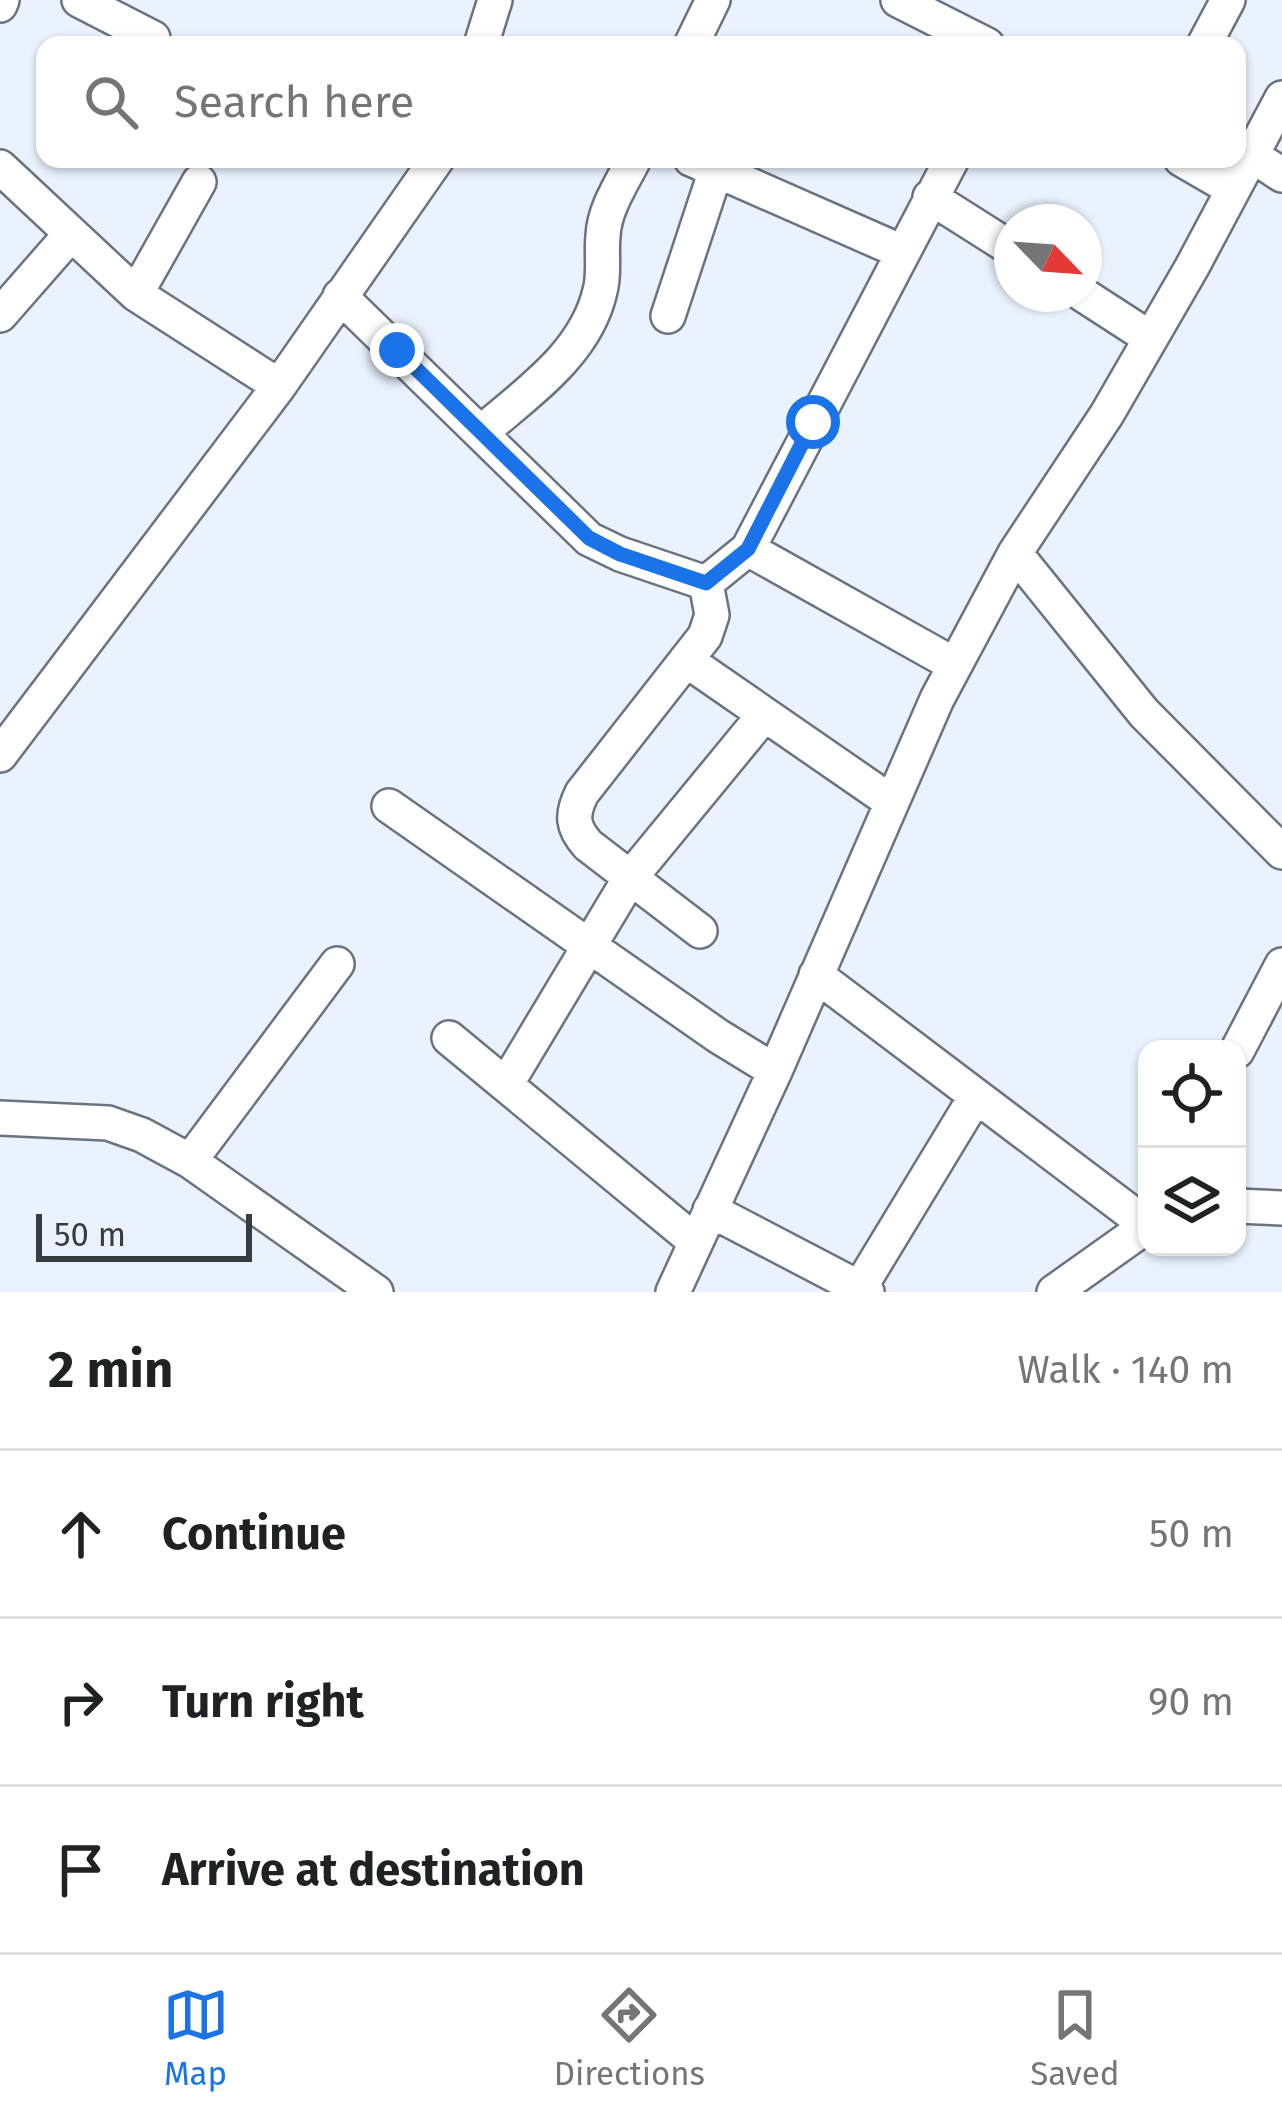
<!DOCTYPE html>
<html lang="en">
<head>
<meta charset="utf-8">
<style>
  body { margin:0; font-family:"Fira Sans",sans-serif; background:#f6f6f6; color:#202124 }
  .controls { position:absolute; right:36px; bottom:36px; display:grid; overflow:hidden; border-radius:24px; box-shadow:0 3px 9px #0004 }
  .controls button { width:108px; height:108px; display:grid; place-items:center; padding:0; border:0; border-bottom:3px solid #e0e0e0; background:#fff; color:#202124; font:60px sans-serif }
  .compass { position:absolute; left:994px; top:204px; width:108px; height:108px; border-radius:50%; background:#fff; box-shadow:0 3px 9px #0004; rotate:115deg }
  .scale { position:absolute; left:36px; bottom:30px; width:216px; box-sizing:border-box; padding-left:12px; border:6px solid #373c41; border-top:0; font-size:33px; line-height:42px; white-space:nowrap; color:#373c41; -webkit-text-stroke:9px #e9f2fd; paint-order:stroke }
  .stop { position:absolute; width:36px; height:36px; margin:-27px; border:9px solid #1a73e8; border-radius:50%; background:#fff }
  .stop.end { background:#1a73e8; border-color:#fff; box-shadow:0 3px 12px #0008 }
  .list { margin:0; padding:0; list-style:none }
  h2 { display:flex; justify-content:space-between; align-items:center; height:156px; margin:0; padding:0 48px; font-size:51px }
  h2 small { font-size:39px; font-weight:400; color:#757577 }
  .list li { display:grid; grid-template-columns:78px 1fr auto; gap:36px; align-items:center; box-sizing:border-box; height:168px; padding:0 48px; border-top:3px solid #e0e0e0 }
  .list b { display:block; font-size:45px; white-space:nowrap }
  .list em { font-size:39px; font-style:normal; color:#757577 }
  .icon { flex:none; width:66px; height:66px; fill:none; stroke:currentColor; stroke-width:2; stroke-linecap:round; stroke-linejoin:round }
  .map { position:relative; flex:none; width:1282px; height:1292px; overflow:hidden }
  .search { position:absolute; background:#fff; box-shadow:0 3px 9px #0004; left:36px; right:36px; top:36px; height:132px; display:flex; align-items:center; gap:30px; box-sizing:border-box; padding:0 42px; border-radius:24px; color:#757577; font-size:45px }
  .sheet { height:660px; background:#fff }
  nav { display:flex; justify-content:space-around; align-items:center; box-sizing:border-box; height:168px; border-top:3px solid #e0e0e0; background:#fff; font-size:33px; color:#757577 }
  nav a { display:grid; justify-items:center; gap:6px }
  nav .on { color:#1a73e8 }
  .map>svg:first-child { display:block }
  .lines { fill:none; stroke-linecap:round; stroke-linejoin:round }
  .minor-casing { stroke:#6a7380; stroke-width:38 }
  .minor { stroke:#fff; stroke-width:33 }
  .route { stroke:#1a73e8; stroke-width:15 }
</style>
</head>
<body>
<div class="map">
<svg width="1282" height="1292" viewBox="0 0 1282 1292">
  <rect width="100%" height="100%" fill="#e9f2fd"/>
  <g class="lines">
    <g class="minor-casing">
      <path id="minor" d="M 79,0 L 153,38
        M 898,0 L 987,45
        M 0,5 L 2,0
        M 481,45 L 495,0
        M 691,45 L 713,0
        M 1204,45 L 1228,0
        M 1250,154 L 1282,175
        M 691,159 L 900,251
        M 1181,159 L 1231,188
        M 0,167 L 136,294 L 279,386
        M 930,197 L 1012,249
        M 136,294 L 199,182
        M 1082,294 L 1150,338
        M 340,296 L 589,539 L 620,554 L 706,583 L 748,549 L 952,159
        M 0,315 L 71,234
        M 668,316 L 716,170
        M 483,431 C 528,392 586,353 600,291 C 605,273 601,255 603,236 C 604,209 622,183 634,159
        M 748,549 L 955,665
        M 1015,553 L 1144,713 L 1282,852
        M 686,660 L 890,801
        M 0,755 L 279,386 L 437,159
        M 389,806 L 718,1036 L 775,1071
        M 700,931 L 588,845 C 572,827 571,815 582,793 L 705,636 L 712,615 L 706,583
        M 816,975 L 1147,1225
        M 449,1038 L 696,1242
        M 1237,1051 L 1282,965
        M 507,1083 L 630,878 L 764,715
        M 0,1118 L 108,1123 L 142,1135 L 190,1161 L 376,1292
        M 190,1161 L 337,964
        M 1237,1206 L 1282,1208
        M 710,1210 L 867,1292
        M 859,1289 L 976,1096
        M 673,1292 L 775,1071 L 937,699 L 1015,553 L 1107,414 L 1192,267 L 1282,98
        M 1054,1292 L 1147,1226"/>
    </g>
    <use href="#minor" class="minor"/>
  </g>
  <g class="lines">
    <path class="route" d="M 397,350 L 589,538 L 620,554 L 706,583 L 748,549 L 813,422"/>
  </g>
</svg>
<div class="controls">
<button><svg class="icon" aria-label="locate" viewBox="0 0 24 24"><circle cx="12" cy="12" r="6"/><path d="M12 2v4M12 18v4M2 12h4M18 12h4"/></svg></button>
<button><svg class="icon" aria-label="layers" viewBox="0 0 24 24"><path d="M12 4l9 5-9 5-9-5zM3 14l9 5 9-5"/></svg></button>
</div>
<svg class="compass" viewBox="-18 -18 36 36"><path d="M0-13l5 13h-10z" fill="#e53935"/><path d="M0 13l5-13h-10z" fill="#757577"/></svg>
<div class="scale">50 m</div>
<div class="stop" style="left:813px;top:422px"></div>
<div class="stop end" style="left:397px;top:350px"></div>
<div class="search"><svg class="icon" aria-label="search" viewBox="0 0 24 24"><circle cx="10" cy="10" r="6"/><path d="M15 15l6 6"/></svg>Search here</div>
</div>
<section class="sheet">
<h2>2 min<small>Walk · 140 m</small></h2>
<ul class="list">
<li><svg class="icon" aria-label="ahead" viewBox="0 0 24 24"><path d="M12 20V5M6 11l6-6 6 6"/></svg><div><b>Continue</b></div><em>50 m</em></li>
<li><svg class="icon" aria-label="right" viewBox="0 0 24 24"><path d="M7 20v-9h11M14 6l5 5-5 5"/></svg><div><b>Turn right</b></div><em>90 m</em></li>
<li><svg class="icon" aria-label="arrive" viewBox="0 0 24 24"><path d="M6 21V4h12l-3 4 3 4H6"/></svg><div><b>Arrive at destination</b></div></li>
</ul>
</section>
<nav>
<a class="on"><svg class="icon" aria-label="map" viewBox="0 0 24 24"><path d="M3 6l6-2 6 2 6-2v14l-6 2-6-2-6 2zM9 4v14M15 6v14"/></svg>Map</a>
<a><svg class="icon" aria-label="directions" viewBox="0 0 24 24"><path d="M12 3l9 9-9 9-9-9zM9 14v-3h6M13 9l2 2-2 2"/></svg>Directions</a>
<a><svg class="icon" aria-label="saved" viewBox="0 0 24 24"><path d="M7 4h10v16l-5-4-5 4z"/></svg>Saved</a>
</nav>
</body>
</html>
